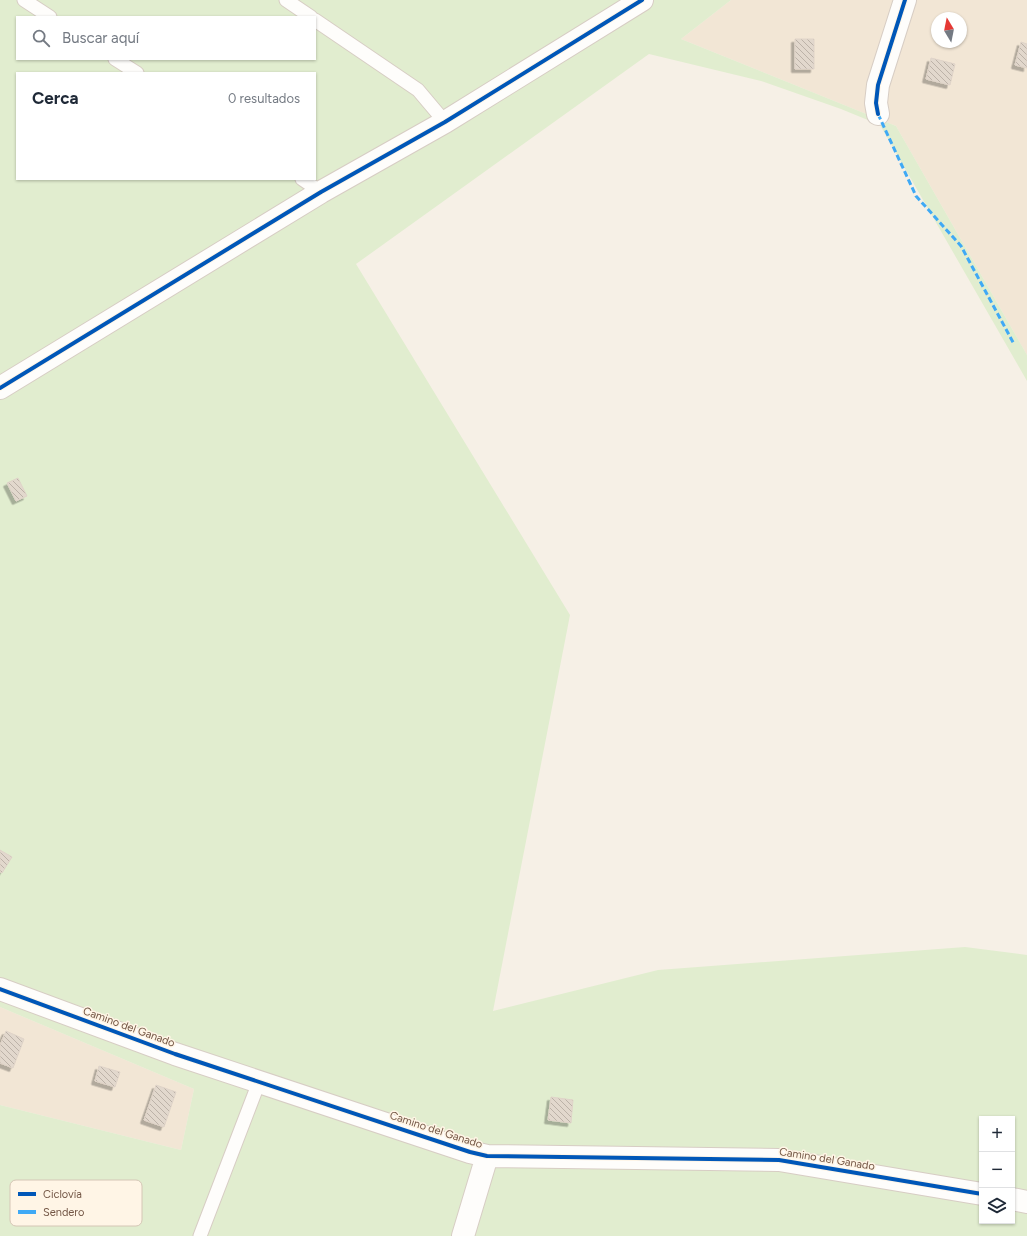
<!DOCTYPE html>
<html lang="es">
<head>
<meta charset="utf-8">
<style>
  body { margin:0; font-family:Figtree,sans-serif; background:#f2f2f3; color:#1f2937 }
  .controls { position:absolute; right:12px; bottom:12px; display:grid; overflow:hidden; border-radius:0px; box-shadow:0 1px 3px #0004 }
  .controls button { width:36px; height:36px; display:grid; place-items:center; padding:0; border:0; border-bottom:1px solid #e0e1e3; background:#fff; color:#1f2937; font:20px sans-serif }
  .compass { position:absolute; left:931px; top:12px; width:36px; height:36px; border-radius:50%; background:#fff; box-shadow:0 1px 3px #0004; rotate:350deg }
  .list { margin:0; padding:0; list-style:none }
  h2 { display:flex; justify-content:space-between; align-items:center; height:52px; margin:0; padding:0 16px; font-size:17px }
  h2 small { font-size:13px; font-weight:400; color:#747a83 }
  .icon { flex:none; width:22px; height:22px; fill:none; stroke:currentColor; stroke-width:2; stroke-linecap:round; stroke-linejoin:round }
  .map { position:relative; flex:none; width:1027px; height:1236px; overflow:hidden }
  .search { position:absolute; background:#fff; box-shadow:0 1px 3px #0004; left:16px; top:16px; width:300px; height:44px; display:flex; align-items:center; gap:10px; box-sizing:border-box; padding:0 14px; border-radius:0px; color:#747a83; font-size:15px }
  .panel { position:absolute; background:#fff; box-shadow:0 1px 3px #0004; left:16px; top:72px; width:300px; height:108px; border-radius:0px }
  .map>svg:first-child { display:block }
  .residential { fill:#f2e6d5; fill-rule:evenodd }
  .garden { fill:#e1edcf; fill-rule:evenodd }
  .building { fill:url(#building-back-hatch); stroke:#dfd3c8; filter:url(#shadow) }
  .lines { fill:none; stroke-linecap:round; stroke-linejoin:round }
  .service-casing { stroke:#d7cdc4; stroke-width:15 }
  .minor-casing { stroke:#d7cdc4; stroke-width:24 }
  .service { stroke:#fefdfb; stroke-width:13 }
  .minor { stroke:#fefdfb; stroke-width:22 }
  .quiet { stroke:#3fa9f5; stroke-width:3; stroke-dasharray:6 3; stroke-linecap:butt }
  .cycleway-casing { stroke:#fff5e6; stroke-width:6 }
  .cycleway { stroke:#0057b8; stroke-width:4 }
  .labels { text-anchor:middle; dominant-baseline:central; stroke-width:3; stroke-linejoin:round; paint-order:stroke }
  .street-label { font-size:11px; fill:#745746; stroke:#fff5e6 }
  .key { fill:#fff5e6; stroke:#d5c6b6; stroke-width:1 }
  .key-label { font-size:11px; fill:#745746 }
</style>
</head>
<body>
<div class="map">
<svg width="1027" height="1236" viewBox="0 0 1027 1236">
  <defs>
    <pattern id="building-back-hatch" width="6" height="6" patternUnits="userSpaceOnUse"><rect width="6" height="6" fill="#e2d8cd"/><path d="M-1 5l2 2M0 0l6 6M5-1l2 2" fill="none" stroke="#bcb2a8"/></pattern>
    <filter id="shadow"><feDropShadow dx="-3.5" dy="3.5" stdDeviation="0" flood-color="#0004"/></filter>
  </defs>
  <rect width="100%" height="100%" fill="#f6f0e6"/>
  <path class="residential" d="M 731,0 L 1027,0 L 1027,355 L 896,126 L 681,39 ZM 937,18 L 961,18 L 961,42 L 937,42 Z
    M 0,1007 L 194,1089 L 181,1150 L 0,1105 Z"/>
  <path class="garden" d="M 0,0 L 731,0 L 681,39 L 896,126 L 1027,355 L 1027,381 L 880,125 L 841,109 L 761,81 L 649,54 L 356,264 L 570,615 L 493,1011 L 658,970 L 965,947 L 1027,955 L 1027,1236 L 0,1236 L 0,1105 L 181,1150 L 194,1089 L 0,1007 ZM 17,17 L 315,17 L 315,59 L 17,59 ZM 17,73 L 315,73 L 315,179 L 17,179 ZM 982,1119 L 1012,1119 L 1012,1221 L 982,1221 Z"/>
  <path class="building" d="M 795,39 L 814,39 L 814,69 L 795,69 Z
    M 1021,42 L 1027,44 L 1027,68 L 1015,65 Z
    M 931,58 L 955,64 L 950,85 L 926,79 Z
    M 18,478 L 27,496 L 16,501 L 7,483 Z
    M 0,850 L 12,857 L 2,873 L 0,872 Z
    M 6,1031 L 24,1039 L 13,1068 L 0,1063 L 0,1045 Z
    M 99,1066 L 120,1072 L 115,1087 L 95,1081 Z
    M 156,1085 L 176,1092 L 164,1127 L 144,1120 Z
    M 551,1097 L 573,1100 L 571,1123 L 548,1120 Z"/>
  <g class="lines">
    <g class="service-casing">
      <path id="service" d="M 24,0 L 50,17
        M 286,0 L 311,17
        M 315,20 L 418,90 L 445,122
        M 115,59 L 137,73
        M 302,179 L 321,192
        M 200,1236 L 259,1082"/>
    </g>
    <g class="minor-casing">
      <path id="minor" d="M 878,114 L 876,103 L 878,85 L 905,0
        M 0,388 L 321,192 L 445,122 L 642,0
        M 0,989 L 175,1054 L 470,1152 L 487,1156 L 779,1160 L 982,1194
        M 1012,1199 L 1027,1202
        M 463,1236 L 487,1156"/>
    </g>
    <use href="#service" class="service"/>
    <use href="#minor" class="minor"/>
    <path class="quiet" d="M 878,114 L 916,196 L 961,246 L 1014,344"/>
    <g class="cycleway-casing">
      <path id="cycleway" d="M 878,114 L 876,103 L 878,85 L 905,0
        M 0,388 L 321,192 L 445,122 L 642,0
        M 0,989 L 175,1054 L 470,1152 L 487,1156 L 779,1160 L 982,1194"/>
    </g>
    <use href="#cycleway" class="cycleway"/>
  </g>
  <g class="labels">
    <g class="street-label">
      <text transform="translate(129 1027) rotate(20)">Camino del Ganado</text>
      <text transform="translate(436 1130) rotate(18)">Camino del Ganado</text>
      <text transform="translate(827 1159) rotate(9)">Camino del Ganado</text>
    </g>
  </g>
  <rect x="10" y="1180" width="132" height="46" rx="6" class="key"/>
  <rect x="18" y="1192" width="18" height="4" fill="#0057b8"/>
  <rect x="18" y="1210" width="18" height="4" fill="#3fa9f5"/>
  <g class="key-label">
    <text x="43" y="1198">Ciclovía</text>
    <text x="43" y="1216">Sendero</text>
  </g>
</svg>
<div class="controls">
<button>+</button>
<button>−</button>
<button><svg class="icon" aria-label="layers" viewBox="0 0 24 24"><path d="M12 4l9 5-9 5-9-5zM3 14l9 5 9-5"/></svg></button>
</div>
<svg class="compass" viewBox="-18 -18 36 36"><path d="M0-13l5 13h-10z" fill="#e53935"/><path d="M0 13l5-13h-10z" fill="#747a83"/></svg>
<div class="search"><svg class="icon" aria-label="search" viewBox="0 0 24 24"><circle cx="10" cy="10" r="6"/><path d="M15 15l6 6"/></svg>Buscar aquí</div>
<section class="panel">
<h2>Cerca<small>0 resultados</small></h2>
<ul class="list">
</ul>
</section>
</div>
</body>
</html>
